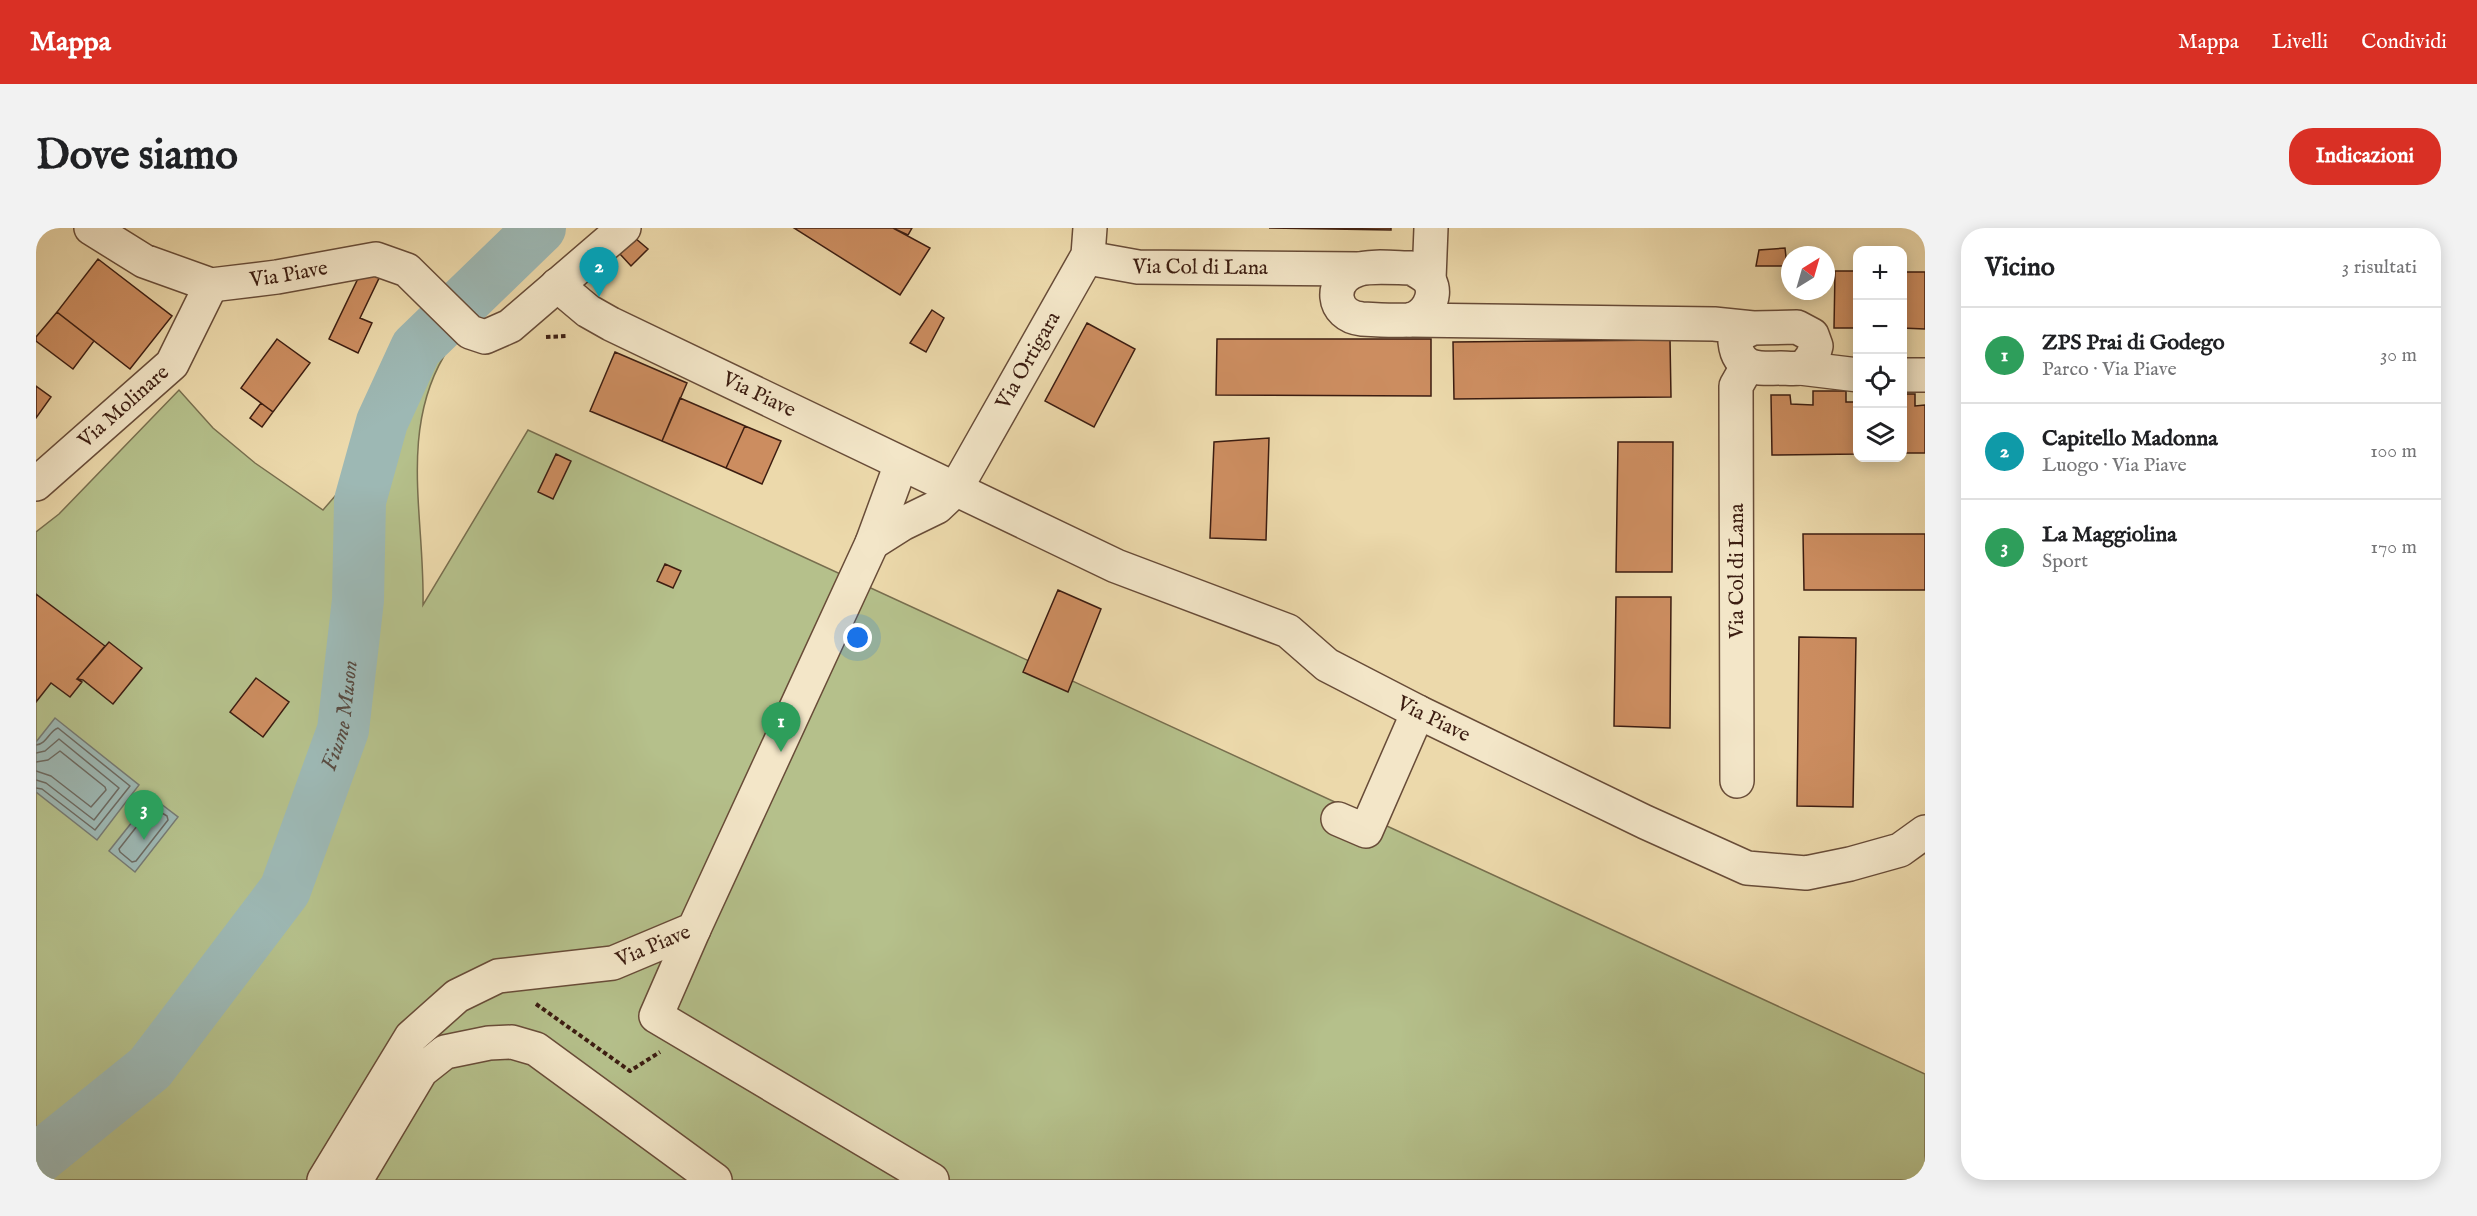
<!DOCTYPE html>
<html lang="it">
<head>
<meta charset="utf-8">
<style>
  body { margin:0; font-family:"IM FELL English",serif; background:#f2f2f2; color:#202124 }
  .controls { position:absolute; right:18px; top:18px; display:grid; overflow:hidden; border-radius:12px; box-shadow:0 3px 15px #0003 }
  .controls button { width:54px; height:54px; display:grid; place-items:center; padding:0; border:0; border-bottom:2px solid #e0e0e0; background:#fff; color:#202124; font:30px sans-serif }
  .compass { position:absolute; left:1745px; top:18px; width:54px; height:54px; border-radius:50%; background:#fff; box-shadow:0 3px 15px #0003; rotate:37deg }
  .you { position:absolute; left:822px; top:410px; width:21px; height:21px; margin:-15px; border:4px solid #fff; border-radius:50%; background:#1a73e8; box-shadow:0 0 0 9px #1a73e833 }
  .badge { display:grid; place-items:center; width:39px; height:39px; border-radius:50%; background:#d93025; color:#fff; font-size:20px; font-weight:700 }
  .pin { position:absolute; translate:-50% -50px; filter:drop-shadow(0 2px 3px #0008) }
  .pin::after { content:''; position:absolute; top:32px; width:21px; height:18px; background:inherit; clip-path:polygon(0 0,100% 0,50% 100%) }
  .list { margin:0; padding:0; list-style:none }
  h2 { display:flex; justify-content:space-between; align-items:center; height:78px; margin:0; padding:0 24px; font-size:26px }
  h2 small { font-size:20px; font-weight:400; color:#757577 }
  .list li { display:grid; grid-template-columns:39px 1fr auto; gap:18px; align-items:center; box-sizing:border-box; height:96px; padding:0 24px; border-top:2px solid #e0e0e0 }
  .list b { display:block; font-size:22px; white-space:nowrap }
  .list p { margin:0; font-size:20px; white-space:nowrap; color:#757577 }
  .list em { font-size:20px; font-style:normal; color:#757577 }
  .icon { flex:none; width:33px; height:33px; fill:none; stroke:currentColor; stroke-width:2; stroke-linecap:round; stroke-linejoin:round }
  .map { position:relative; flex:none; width:1889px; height:952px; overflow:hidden; border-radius:24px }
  header { display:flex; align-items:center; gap:36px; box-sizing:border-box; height:84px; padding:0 30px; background:#d93025; color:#fff }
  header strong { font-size:28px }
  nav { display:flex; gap:33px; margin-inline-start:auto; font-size:21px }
  .intro { display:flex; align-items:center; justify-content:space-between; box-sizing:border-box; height:144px; padding:0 36px }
  h1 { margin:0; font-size:42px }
  .button { padding:15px 27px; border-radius:24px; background:#d93025; color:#fff; font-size:21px; font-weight:700 }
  main { display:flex; gap:36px; padding:0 36px }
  aside { flex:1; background:#fff; border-radius:24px; box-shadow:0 3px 15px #0003 }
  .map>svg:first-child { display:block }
  .green { fill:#b5c08b; stroke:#786e4e; stroke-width:1.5 }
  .water { fill:#9db8b4; stroke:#767a73; stroke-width:1.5 }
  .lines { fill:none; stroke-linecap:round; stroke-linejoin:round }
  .shore { stroke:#6c6a62; stroke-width:1.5 }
  .river { stroke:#9db8b4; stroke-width:52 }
  .building { fill:#cc8d60; stroke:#3c1d11; stroke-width:1.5 }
  .minor-casing { stroke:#684c38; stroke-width:36 }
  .path { stroke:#3c1d11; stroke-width:4; stroke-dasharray:4.5 3; stroke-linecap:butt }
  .minor { stroke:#f3e6c8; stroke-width:33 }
  .labels { text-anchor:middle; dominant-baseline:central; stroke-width:6; stroke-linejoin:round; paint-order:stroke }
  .street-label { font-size:21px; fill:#3c1d11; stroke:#f3e6c8 }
  .water-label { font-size:22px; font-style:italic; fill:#594c42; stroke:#f3e6c8 }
</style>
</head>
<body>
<header>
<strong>Mappa</strong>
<nav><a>Mappa</a><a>Livelli</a><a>Condividi</a></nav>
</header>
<div class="intro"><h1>Dove siamo</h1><a class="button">Indicazioni</a></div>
<main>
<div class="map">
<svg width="1889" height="952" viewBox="0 0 1889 952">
  <rect width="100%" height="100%" fill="#ecd9ab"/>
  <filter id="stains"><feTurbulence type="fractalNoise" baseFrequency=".00333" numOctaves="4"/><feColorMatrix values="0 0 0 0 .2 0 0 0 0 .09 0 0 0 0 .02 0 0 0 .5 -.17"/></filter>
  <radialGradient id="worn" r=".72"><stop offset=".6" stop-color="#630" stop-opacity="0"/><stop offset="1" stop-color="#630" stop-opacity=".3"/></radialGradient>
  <path class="green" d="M 381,95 L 402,117 L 408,128 C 363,205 389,292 387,377 L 492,202 L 1889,846 L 1889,952 L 0,952 L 0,304 L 23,286 L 143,162 L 177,200 L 219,235 L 287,282 L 338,223 L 344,172 L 359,128 Z"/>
  <path class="water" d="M 19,490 L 103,557 L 61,612 L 0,564 L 0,514 Z
    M 116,569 L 142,589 L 99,644 L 73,623 Z"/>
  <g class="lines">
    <path class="shore" d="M 0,517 C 11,516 13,503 22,500 L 94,558 L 59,602 L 6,561 L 0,560
      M 0,525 L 9,523 L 23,511 L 83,560 L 58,592 L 10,555 L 0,552
      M 0,534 L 12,532 L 24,523 L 69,559 L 70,562 L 55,579 L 15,548 L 0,543
      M 116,579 L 131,588 L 132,592 L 100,633 L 96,634 L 84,624 L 83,621 Z"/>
    <path class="river" id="s1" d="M 0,932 L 114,840 L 249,662 L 307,502 L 322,372 L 324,273 L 346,194 L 380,120 L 504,0"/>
  </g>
  <path class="building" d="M 758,0 L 857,0 L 894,20 L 864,67 Z
    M 857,0 L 876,0 L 872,7 Z
    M 1233,0 L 1355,0 L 1355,2 Z
    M 599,10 L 612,21 L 595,38 L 584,26 Z
    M 1749,20 L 1751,38 L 1720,38 L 1723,22 Z
    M 62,31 L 136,88 L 94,141 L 21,84 Z
    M 328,38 L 345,46 L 324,90 L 336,95 L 322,125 L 293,111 Z
    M 1799,43 L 1822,43 L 1822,100 L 1798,100 Z
    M 1866,44 L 1889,44 L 1889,101 L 1866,100 Z
    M 896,82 L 908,90 L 890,124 L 874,115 Z
    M 21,84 L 58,113 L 37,141 L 0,113 L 0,109 Z
    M 1051,95 L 1099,121 L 1058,199 L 1009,173 Z
    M 241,111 L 274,135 L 237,184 L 205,160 Z
    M 1181,111 L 1395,111 L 1395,168 L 1180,167 Z
    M 1634,112 L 1635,169 L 1418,171 L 1417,114 Z
    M 579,124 L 651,155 L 626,213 L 554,183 Z
    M 0,158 L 15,169 L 0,190 Z
    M 1777,163 L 1810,163 L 1810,174 L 1822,174 L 1822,226 L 1736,227 L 1735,167 L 1754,167 L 1755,176 L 1777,177 Z
    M 1866,166 L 1879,166 L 1879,178 L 1889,177 L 1889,225 L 1866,225 Z
    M 644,170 L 709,198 L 690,240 L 626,213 Z
    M 225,175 L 237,184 L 226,199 L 214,190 Z
    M 709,198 L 745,213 L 726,256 L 690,240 Z
    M 1233,210 L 1230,312 L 1174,310 L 1178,214 Z
    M 1582,214 L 1637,214 L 1636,344 L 1580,344 Z
    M 520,226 L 535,233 L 517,271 L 502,264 Z
    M 1767,306 L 1889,306 L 1889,362 L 1768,362 Z
    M 629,336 L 645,343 L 637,360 L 621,353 Z
    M 1022,362 L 1065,381 L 1032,464 L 987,444 Z
    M 0,366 L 69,418 L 41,451 L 46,454 L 34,469 L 15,455 L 0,474 Z
    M 1580,369 L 1635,369 L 1634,500 L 1578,498 Z
    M 1763,409 L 1820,410 L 1817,579 L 1761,578 Z
    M 73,414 L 106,440 L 77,476 L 47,452 L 41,451 Z
    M 220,450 L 253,474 L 227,509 L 194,484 Z"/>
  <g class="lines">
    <g class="minor-casing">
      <g id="minor">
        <path id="s2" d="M 55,0 L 108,33 L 175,57 L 241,49 L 340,31 L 371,42 L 434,104 L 449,109 L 474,98 L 588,0"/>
        <path id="s3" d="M 1052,27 L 1063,32 L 1102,39 L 1322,41"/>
        <path d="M 1376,40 C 1382,44 1391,48 1394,54 C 1402,69 1389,90 1372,92 C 1358,93 1341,92 1326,91 C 1295,88 1292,52 1321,42 C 1333,37 1362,40 1376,40 Z"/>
        <path d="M 1393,51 L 1395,0"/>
        <path id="s4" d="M 521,57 L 552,83 L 575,96 L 1080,338 L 1252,403 L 1291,437 L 1382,484 L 1609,594 L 1711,640 L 1770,645 L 1814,636 L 1864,622 L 1889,604"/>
        <path d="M 1375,92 L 1678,96 L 1717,100 L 1761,99 L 1776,107 L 1780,118 C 1778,127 1773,136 1764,140 C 1758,141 1750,140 1745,140 C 1722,141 1702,142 1699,114 L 1706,105 L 1717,100"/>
        <path d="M 1764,140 L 1822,147"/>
        <path d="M 1866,147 L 1889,147"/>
        <path id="s5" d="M 0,256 L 136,136 L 175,57"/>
        <path id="s6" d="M 836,315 L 866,296 L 901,279 L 919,262 L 1052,27 L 1054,0"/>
        <path d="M 1701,553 L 1700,158 L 1712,137"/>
        <path d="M 1302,591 L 1330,603 L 1382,484"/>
        <path d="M 658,701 L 620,788 L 896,952"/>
        <path id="s7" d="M 288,952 L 375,809 L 421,768 L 462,748 L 577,735 L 658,701 L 836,315 L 865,236"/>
        <path d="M 320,952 L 385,843 L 409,824 L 453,815 L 476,814 L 500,821 L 679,952"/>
      </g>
    </g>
    <path class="path" d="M 510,109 L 532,108
      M 500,776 L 594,843 L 624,824"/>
    <use href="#minor" class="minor"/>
  </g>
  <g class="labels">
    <g class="street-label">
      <text stroke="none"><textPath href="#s3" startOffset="114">Via Col di Lana</textPath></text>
      <text stroke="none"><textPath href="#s2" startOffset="212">Via Piave</textPath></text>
      <text stroke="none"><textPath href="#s6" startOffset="248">Via Ortigara</textPath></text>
      <text stroke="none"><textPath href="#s4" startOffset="231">Via Piave</textPath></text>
      <text stroke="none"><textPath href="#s5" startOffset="117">Via Molinare</textPath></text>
      <text transform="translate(1701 343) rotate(-90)">Via Col di Lana</text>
      <text stroke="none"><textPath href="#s4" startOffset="982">Via Piave</textPath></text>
      <text stroke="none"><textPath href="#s7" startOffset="434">Via Piave</textPath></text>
    </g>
    <g class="water-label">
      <text stroke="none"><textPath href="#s1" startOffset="554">Fiume Muson</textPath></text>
    </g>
  </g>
  <rect width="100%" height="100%" filter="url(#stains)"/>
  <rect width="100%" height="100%" fill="url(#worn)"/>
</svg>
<div class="controls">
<button>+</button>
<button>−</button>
<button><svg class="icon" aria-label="locate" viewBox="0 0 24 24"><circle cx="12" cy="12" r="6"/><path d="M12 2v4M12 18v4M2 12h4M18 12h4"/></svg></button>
<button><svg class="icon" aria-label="layers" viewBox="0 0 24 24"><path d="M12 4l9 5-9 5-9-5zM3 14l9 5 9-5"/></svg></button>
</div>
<svg class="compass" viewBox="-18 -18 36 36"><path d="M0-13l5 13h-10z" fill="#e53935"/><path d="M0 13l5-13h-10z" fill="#757577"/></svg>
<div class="you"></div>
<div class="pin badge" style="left:745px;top:524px;background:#2e9e5b">1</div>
<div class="pin badge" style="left:563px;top:69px;background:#0f9aa8">2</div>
<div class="pin badge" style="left:108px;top:612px;background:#2e9e5b">3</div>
</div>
<aside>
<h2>Vicino<small>3 risultati</small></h2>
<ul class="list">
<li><span class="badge" style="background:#2e9e5b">1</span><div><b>ZPS Prai di Godego</b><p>Parco · Via Piave</p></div><em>30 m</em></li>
<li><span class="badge" style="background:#0f9aa8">2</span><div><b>Capitello Madonna</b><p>Luogo · Via Piave</p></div><em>100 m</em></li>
<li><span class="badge" style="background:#2e9e5b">3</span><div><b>La Maggiolina</b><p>Sport</p></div><em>170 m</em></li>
</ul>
</aside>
</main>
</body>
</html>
